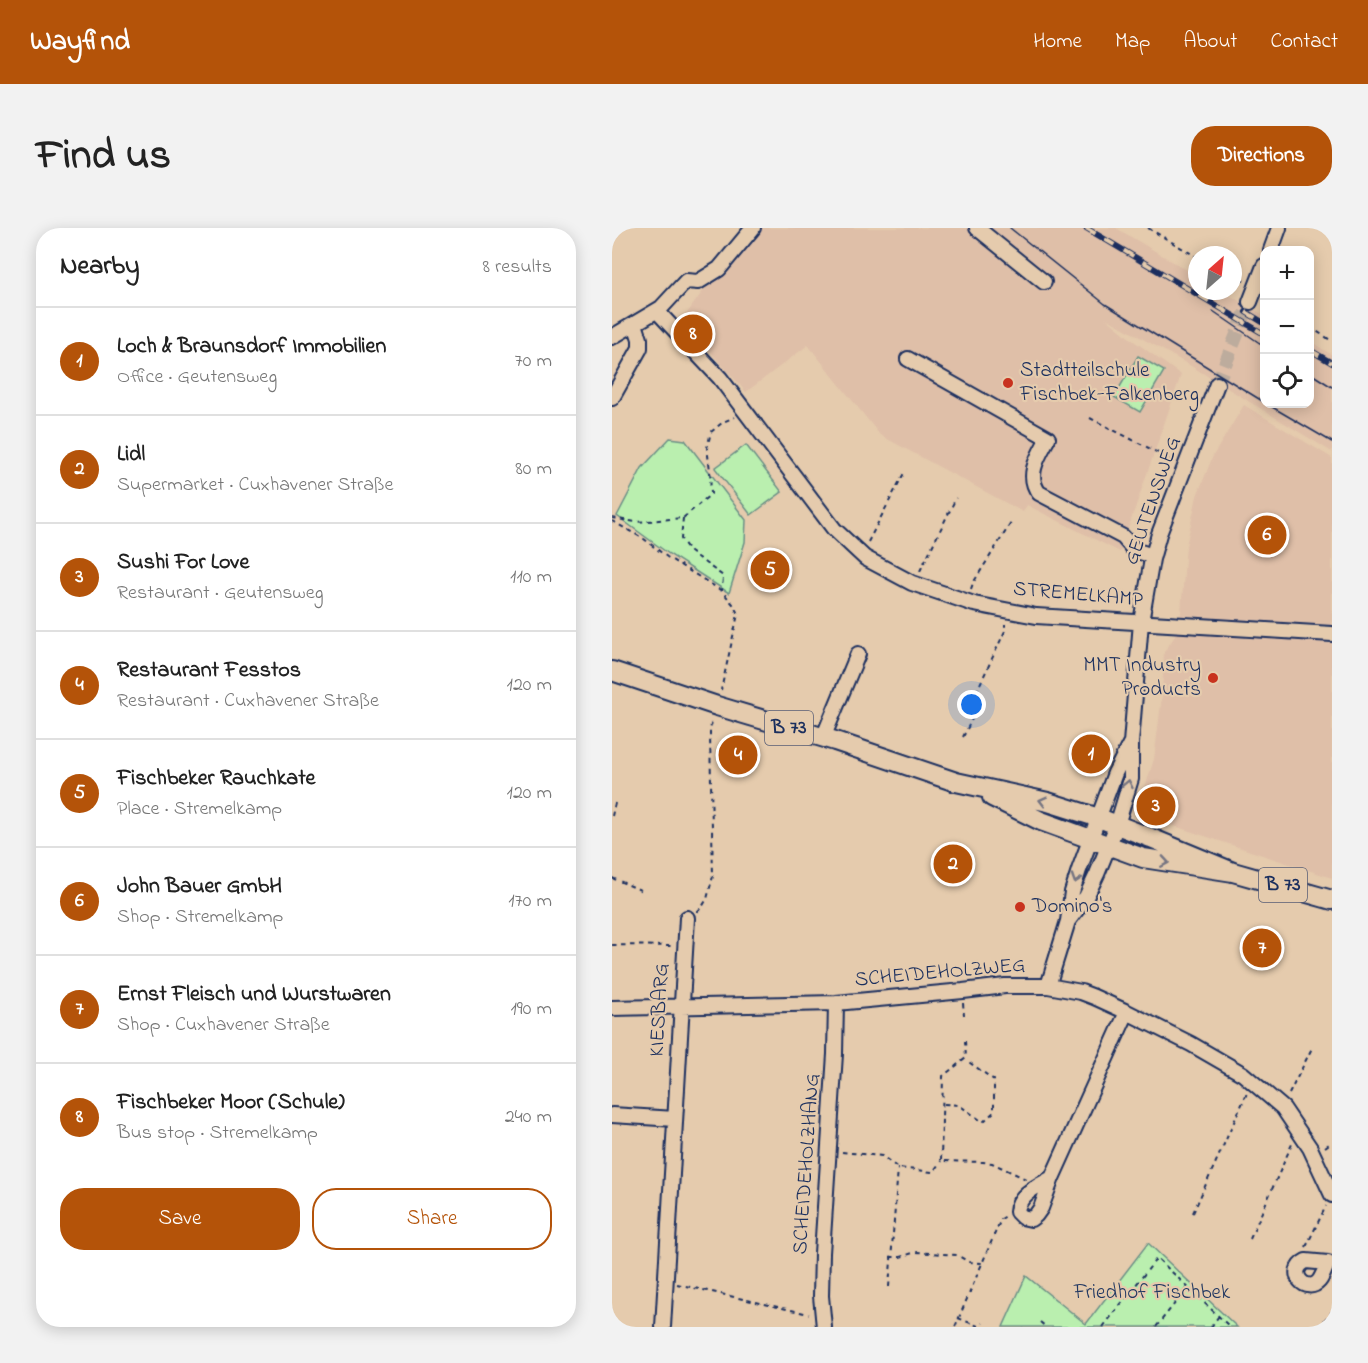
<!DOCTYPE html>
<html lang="en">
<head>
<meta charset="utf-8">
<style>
  body { margin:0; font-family:"Indie Flower",sans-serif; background:#f2f2f2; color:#222 }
  .controls { position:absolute; right:18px; top:18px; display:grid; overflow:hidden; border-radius:12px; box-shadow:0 3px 15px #0003 }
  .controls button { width:54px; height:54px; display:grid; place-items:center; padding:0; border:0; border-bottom:2px solid #e0e0e0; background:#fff; color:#222; font:30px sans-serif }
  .compass { position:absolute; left:576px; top:18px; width:54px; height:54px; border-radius:50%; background:#fff; box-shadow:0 3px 15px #0003; rotate:27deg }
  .you { position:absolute; left:360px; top:477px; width:21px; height:21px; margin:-15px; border:4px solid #fff; border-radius:50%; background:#1a73e8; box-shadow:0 0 0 9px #1a73e833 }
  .badge { display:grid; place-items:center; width:39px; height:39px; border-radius:50%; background:#b45309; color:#fff; font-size:20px; font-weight:700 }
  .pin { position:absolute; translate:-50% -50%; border:3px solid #fff; box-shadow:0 2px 6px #0006 }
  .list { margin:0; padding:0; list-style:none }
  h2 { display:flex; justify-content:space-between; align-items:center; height:78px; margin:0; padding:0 24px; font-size:26px }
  h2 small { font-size:20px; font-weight:400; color:#767676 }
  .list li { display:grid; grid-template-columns:39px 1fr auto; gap:18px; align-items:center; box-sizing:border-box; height:108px; padding:0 24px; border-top:2px solid #e0e0e0 }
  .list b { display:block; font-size:22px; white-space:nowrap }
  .list p { margin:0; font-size:20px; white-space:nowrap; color:#767676 }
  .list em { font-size:20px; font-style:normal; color:#767676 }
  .actions { display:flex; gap:12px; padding:18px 24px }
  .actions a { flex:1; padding:14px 0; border:2px solid #b45309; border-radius:24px; text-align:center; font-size:21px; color:#b45309 }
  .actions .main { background:#b45309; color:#fff }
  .icon { flex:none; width:33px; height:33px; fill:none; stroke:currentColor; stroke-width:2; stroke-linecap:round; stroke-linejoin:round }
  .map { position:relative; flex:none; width:720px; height:1099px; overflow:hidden; border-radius:24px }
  header { display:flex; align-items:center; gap:36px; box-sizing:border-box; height:84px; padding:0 30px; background:#b45309; color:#fff }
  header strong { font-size:28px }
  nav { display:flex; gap:33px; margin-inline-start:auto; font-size:21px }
  .intro { display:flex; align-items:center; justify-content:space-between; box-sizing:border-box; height:144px; padding:0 36px }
  h1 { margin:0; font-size:42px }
  .button { padding:15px 27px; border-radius:24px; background:#b45309; color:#fff; font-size:21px; font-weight:700 }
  main { display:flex; gap:36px; padding:0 36px }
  aside { flex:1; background:#fff; border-radius:24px; box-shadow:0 3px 15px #0003 }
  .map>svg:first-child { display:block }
  .built { fill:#dfbfa8 }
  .green { fill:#baefaf; stroke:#6a8f86; stroke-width:1.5 }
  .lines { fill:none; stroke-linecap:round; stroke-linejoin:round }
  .minor-tunnel { stroke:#bdac9d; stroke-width:14; stroke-dasharray:14 7; stroke-linecap:butt }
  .minor-casing { stroke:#1b2f5e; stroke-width:18 }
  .major-casing { stroke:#1b2f5e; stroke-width:22 }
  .path { stroke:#1b2f5e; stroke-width:2; stroke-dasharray:4.5 4.5; stroke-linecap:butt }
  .minor { stroke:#e5cbad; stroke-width:14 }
  .major { stroke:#e5cbad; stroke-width:18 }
  .tram { stroke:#1b2f5e; stroke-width:1.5 }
  .rail-casing { stroke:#1b2f5e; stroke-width:6 }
  .rail { stroke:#e5cbad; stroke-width:4; stroke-dasharray:11; stroke-linecap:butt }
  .oneway { stroke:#767582 }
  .poi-dot { fill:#c8321e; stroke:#e5cbad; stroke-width:2 }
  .labels { text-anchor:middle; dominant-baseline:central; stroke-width:4.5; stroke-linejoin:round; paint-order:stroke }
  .shield { fill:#e5cbad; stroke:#585e76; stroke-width:1.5 }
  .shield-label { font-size:20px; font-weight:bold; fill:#1b2f5e }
  .poi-label { font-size:21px; fill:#1b2f5e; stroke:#e5cbad; text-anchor:start }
  .street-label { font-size:21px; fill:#1b2f5e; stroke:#e5cbad }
  .park-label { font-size:21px; fill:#233962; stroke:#e5cbad }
</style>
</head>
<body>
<header>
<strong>Wayfind</strong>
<nav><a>Home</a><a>Map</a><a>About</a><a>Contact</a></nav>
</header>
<div class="intro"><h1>Find us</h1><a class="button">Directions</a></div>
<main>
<aside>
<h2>Nearby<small>8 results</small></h2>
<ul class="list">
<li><span class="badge">1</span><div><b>Loch &amp; Braunsdorf Immobilien</b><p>Office · Geutensweg</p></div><em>70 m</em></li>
<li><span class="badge">2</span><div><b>Lidl</b><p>Supermarket · Cuxhavener Straße</p></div><em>80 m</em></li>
<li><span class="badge">3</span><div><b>Sushi For Love</b><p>Restaurant · Geutensweg</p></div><em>110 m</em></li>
<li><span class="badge">4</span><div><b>Restaurant Fesstos</b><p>Restaurant · Cuxhavener Straße</p></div><em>120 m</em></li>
<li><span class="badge">5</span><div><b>Fischbeker Rauchkate</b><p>Place · Stremelkamp</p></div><em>120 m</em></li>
<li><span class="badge">6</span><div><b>John Bauer GmbH</b><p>Shop · Stremelkamp</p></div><em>170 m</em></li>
<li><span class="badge">7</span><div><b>Ernst Fleisch und Wurstwaren</b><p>Shop · Cuxhavener Straße</p></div><em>190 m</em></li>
<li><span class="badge">8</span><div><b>Fischbeker Moor (Schule)</b><p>Bus stop · Stremelkamp</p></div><em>240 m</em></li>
</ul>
<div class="actions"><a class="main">Save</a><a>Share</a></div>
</aside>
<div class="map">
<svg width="720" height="1099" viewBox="0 0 720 1099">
  <rect width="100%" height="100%" fill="#e5cbad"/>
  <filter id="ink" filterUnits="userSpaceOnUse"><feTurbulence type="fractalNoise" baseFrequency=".0167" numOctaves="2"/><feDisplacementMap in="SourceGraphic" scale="12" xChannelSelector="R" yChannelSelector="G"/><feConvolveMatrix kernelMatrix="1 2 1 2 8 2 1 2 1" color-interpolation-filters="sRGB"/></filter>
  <g filter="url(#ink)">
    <path class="built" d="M 141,0 L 504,0 L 585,48 L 585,63 L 610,63 L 652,87 L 652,176 L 698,176 L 698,113 L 720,127 L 720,224 L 579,138 L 494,90 L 519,111 L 569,147 L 508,324 L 415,277 L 411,284 L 268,207 L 196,117 L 134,164 L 70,92 L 107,41 Z
      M 632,177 L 720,230 L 720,650 L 544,592 L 527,579 L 542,531 L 550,468 L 552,424 L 563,408 L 569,385 L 574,318 L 585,268 L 601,228 Z"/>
    <path class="green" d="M 526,128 L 552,143 L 528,184 L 502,169 Z
      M 58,210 L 73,212 L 134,292 L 133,314 L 117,365 L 57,326 L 5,288 L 30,240 Z
      M 134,217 L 170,264 L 139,287 L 103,240 Z
      M 536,1015 L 625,1099 L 391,1099 L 414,1048 L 474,1096 Z"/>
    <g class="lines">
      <path class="minor-tunnel" d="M 605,156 L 638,74"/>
      <g class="minor-casing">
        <path id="minor" d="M 365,0 L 432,54
          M 659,22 L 667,0
          M 638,74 L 652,38
          M 45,83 L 108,150 L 222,301 L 253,330 L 300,355 L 362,376 L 424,388 L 720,406
          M 0,109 L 49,80 L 74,53 L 86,54 L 107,41 L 141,0
          M 296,131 L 436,210 C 427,227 413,247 427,265 L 511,309 L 522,322 L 541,328
          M 0,170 L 28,120 L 28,111 L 23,96
          M 211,510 L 246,426
          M 456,693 L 474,669 L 485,646 L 505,597 L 519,551 L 519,515 L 529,394 L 540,331 L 547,306 L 605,156
          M 436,758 L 456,693 L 460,664 L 467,642 L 503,545 L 518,516
          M 0,780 L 224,775 L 351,763 L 393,758 L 436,758 L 469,764 L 482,769 L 515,784 L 579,816 L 631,846 L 671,880 L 698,920 L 720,967
          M 0,887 L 63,891
          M 440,950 C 426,958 406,966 405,984 L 410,989 L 419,991 L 424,987 L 429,980 L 440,950 L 515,784
          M 694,1033 L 716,1035 C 713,1040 711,1048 707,1053 C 695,1067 673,1044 694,1033 Z
          M 51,1099 L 75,690
          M 212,1099 L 209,1068 L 210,1025 L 223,826 L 224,775"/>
      </g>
      <g class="major-casing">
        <path id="major" d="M 0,443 L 105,478 L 223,513 L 344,554 L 436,574 L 487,590 L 539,610 L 621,644
          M 380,569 L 429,593 L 531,630 L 621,644 L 720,672"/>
      </g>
      <path class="path" d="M 536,0 L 585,29
        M 621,48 L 632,53
        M 698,99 L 720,113
        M 478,190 L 562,233
        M 0,290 L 24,294 L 71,290 L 99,266 L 98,242 L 95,220 L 99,204 L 111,194 L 123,189
        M 71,290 L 69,311 L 78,324 L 111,348 L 110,363
        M 0,293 L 32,311 L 55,329 L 110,363 L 121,376 L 126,386 L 109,462
        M 256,314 L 292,245
        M 308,343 L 344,270
        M 359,361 L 361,355 L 399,295
        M 351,509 L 361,489 L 354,486 L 393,403 L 393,396
        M 0,588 L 3,575
        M 0,650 L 33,664
        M 85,684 L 90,679 L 95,671 L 101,648 L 98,508 L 98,501 L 100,494
        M 0,717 L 61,718
        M 351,775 L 352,787
        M 353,813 L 354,830 L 331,848 L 329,933 L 371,934 L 380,935 L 414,951
        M 677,866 L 700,820
        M 332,876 L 347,877 L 371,894 L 382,884 L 382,852 L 354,832
        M 713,919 L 720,914
        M 230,924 L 270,928 L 286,940 L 321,944 L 329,933
        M 581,985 L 635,865
        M 638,1011 L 680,916
        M 694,1019 L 714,978
        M 278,1029 L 288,1029 L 304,1024 L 345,1027 L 357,1034 L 370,1035
        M 65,1056 L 197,1086
        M 277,1059 L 286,940
        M 346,1090 L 366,1098 L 371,1095
        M 428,1094 L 434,1099
        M 343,1099 L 389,991 L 394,988
        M 491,1099 L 545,1030 L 618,1099
        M 544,1099 L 576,1059
        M 599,1099 L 606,1089
        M 706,1099 L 720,1084"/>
      <use href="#minor" class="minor"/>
      <use href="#major" class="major"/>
      <path class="tram" d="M 398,0 L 493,76 L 652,174
        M 601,83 L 652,118
        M 698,145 L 720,159
        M 655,176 L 720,214"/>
      <g class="rail-casing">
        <path id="rail" d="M 474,0 L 652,106
          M 634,84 L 652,95
          M 698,122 L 720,135"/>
      </g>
      <use href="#rail" class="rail"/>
    </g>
    <defs><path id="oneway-chevron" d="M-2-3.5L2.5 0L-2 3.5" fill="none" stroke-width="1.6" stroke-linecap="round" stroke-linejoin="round" transform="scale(1.5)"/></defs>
    <g class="oneway">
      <use href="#oneway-chevron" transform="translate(516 556) rotate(-78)"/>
      <use href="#oneway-chevron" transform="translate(431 573) rotate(-166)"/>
      <use href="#oneway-chevron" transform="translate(553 634) rotate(9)"/>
      <use href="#oneway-chevron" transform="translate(464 651) rotate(108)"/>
    </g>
  </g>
  <g class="poi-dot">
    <circle cx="396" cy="155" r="6"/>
    <circle cx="601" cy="450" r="6"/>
    <circle cx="408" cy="679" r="6"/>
  </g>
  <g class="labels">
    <g class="shield">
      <rect x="153" y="483" width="48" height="34" rx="4.5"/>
      <rect x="647" y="640" width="48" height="34" rx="4.5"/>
    </g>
    <g class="shield-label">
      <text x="177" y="500">B 73</text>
      <text x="671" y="657">B 73</text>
    </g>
    <g class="poi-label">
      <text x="408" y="143">Stadtteilschule<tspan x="408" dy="24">Fischbek-Falkenberg</tspan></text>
      <text x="589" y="438" text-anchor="end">MMT Industry<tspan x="589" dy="24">Products</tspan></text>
      <text x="420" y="679">Domino's</text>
    </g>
    <g class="street-label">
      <text transform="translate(541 273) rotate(-71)">GEUTENSWEG</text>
      <text transform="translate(466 367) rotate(5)">STREMELKAMP</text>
      <text transform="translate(328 745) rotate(-5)">SCHEIDEHOLZWEG</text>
      <text transform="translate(48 782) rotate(-87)">KIESBARG</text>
      <text transform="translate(195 936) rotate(-86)">SCHEIDEHOLZHANG</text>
    </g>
    <g class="park-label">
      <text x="540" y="1065">Friedhof Fischbek</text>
    </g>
  </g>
</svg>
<div class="controls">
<button>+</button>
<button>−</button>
<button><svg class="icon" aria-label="locate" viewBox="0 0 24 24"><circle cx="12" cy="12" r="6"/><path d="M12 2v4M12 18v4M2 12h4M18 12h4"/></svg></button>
</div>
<svg class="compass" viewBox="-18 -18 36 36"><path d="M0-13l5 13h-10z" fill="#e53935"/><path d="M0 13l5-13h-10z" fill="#767676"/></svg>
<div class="you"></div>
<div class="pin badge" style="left:479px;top:526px">1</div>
<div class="pin badge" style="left:341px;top:636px">2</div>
<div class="pin badge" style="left:544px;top:578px">3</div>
<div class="pin badge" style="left:126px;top:527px">4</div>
<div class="pin badge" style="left:158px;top:342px">5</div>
<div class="pin badge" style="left:655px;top:307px">6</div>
<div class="pin badge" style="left:650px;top:720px">7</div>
<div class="pin badge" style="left:81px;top:106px">8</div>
</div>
</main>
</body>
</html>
